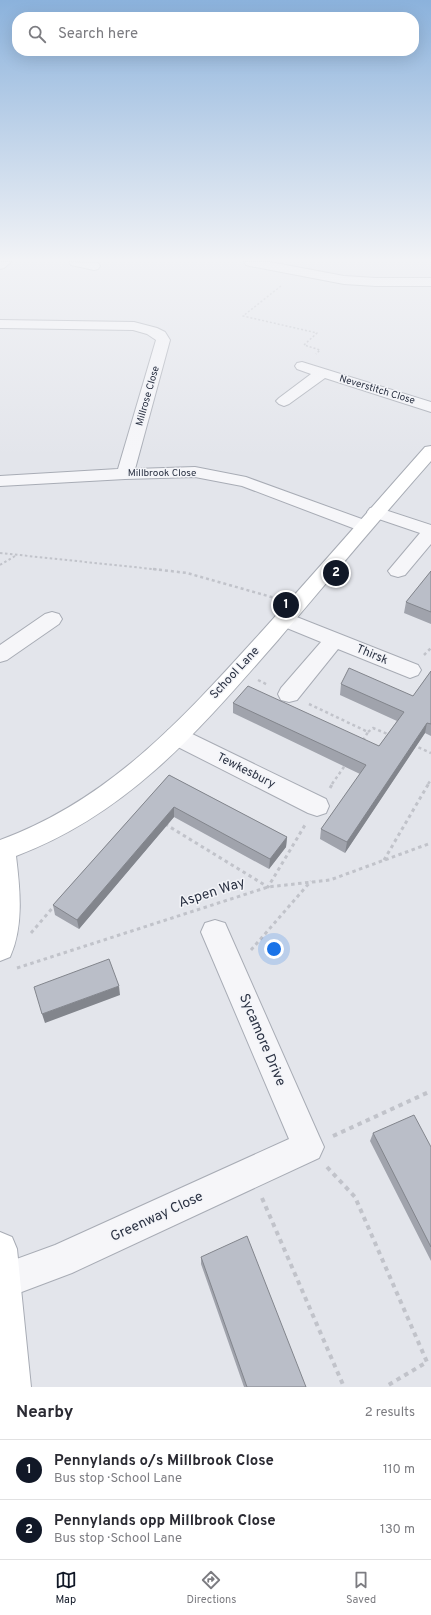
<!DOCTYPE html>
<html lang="en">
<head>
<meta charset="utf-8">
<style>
  body { margin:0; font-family:Overpass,sans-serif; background:#f7f7f7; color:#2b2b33 }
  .you { position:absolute; left:274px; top:949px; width:14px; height:14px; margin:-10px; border:3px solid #fff; border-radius:50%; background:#1a73e8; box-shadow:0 0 0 6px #1a73e833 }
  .badge { display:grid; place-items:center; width:26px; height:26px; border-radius:50%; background:#111827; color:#fff; font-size:13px; font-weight:700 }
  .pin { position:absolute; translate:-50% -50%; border:2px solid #fff; box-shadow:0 1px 4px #0006 }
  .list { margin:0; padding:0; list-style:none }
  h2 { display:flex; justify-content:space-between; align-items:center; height:52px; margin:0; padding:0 16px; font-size:17px }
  h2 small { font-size:13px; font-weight:400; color:#7c7c81 }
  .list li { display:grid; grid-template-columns:26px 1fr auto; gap:12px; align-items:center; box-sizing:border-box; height:60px; padding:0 16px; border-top:1px solid #e1e1e2 }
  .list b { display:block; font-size:15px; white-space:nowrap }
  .list p { margin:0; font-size:13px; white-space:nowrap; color:#7c7c81 }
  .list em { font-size:13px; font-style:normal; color:#7c7c81 }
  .icon { flex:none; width:22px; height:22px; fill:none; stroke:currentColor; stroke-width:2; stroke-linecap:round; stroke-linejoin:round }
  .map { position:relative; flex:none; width:431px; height:1387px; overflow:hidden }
  .search { position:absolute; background:#fff; box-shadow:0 4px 16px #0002; left:12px; right:12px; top:12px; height:44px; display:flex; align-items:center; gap:10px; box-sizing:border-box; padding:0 14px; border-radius:16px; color:#7c7c81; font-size:15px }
  .sheet { height:172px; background:#fff }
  nav { display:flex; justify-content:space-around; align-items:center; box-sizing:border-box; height:56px; border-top:1px solid #e1e1e2; background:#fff; font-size:11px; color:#7c7c81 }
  nav a { display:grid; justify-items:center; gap:2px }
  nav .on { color:#111827 }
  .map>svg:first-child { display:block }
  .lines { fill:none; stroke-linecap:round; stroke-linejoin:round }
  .street-casing { stroke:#a8acb5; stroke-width:2 }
  .secondary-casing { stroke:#a8acb5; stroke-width:2 }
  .path-far4 { stroke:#c1c3ca; stroke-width:1.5; stroke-dasharray:2 2; stroke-linecap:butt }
  .path-far3 { stroke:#c1c3ca; stroke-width:2; stroke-dasharray:2.5 2.5; stroke-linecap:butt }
  .path-far2 { stroke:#c1c3ca; stroke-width:2.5; stroke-dasharray:3 3; stroke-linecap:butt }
  .path-far1 { stroke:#c1c3ca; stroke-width:3; stroke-dasharray:3.5 3.5; stroke-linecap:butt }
  .path { stroke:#c1c3ca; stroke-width:4; stroke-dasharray:4.5 4.5; stroke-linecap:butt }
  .street { fill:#f6f6f9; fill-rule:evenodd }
  .secondary { fill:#fff; fill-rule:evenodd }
  .wall { fill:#a0a3ac }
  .shaded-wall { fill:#82858c }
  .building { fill:#babec8; stroke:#82858c }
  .labels { text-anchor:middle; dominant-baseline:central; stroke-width:3; stroke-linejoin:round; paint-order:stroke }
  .far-street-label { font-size:10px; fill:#2b3243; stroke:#f3f4f8 }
  .street-label { font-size:12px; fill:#2b3243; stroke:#f3f4f8 }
  .near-street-label { font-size:14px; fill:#2b3243; stroke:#f3f4f8 }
</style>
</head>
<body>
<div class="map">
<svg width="431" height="1387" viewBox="0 0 431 1387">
  <rect width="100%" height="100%" fill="#e3e5eb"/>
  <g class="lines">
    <g class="street-casing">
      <path id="street" d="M 0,262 L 11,262 L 4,268 L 0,269 Z
        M 69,262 L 98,263 L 100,266 L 98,269 L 94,270 L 71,265 Z
        M 244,262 L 270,262 L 344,276 L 376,278 L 431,278 L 431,286 L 376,286 L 344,284 L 250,266 L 246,265 Z
        M 0,320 L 134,322 L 157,328 L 165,332 L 170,340 L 135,469 L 195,467 L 246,477 L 370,522 L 373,526 L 370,530 L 364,531 L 358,530 L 242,486 L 195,477 L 125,479 L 0,486 L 0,476 L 118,469 L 156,340 L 147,334 L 133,330 L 0,328 Z
        M 302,362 L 431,402 L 431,412 L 325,378 L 289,404 L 284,406 L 279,404 L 276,401 L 279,398 L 311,374 L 297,369 L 295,366 L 297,363 Z
        M 376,507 L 431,525 L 431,544 L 405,575 L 398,577 L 391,575 L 388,571 L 420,533 L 370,516 L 367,512 L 370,508 Z
        M 52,612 L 59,614 L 62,619 L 59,624 L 7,660 L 0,662 L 0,645 L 45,614 Z
        M 284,612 L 418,665 L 421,670 L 418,675 L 410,678 L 338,649 L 297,700 L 289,702 L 281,700 L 278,694 L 281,688 L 321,642 L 277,624 L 274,619 L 277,614 Z
        M 176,727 L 184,730 L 326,799 L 329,806 L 326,813 L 317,816 L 308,813 L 168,742 L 165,736 L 168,730 Z
        M 215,920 L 225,923 L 319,1136 L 324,1147 L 319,1158 L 72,1273 L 3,1299 L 0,1297 L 0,1265 L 55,1245 L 289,1139 L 201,932 L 205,923 Z"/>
    </g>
    <g class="secondary-casing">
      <path id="secondary" d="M 431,446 L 431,461 C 379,520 329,580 278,640 C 200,729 130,813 16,856 C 20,889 24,926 10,957 L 0,961 L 0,840 C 112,799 186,715 264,629 C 318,569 371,508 425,447 Z
        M 0,1232 L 12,1237 L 17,1249 L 31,1387 L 0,1387 Z"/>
    </g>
    <path class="path-far4" d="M 281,286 L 243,316 L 317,333 L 304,345 L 320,350 L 316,354"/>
    <path class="path-far3" d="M 0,553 L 162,570
      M 0,565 L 15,556"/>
    <path class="path-far2" d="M 153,569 L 187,573 L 275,598
      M 424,655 L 431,648
      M 258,680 L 268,685
      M 309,704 L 368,732 L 362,742
      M 368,732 L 373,728 L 390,735
      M 413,745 L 431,753
      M 332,784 L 346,764
      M 428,784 L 431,780"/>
    <path class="path-far1" d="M 330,788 L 333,783
      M 165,824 L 268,887 L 305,825
      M 384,860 L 429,783
      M 31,933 L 55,905
      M 251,950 L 311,881
      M 17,968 L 268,887 L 330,880 L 431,843"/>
    <path class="path" d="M 333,1136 L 431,1091
      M 327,1167 L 355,1197 L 427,1362 L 385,1387
      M 262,1198 L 344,1387"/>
    <use href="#street" class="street"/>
    <use href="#secondary" class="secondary"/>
  </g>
  <path class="wall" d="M 431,571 L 431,624 L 404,613 L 406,602 Z
    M 431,671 L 431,736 L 425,733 L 345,853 L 320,839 L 321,829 L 360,774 L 233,713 L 233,703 L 379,746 L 397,721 L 340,695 L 341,684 L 413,696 Z
    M 169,775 L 287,837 L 286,847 L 269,869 L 174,817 L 79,929 L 55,915 L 53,905 Z
    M 373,1133 L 431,1147 L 431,1261 L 370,1141 Z
    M 201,1257 L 306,1387 L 244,1387 L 201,1264 Z"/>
  <path class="shaded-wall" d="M 427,723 L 425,733 L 345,853 L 347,842 Z
    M 174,807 L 174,817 L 79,929 L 77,920 Z
    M 287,837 L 286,847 L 269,869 L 270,859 Z
    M 119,986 L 120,995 L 45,1023 L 42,1014 Z"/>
  <path class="building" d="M 431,571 L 431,612 L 406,602 Z
    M 349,668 L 413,696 L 431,671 L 431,724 L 427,723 L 347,842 L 321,829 L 366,765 L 233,703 L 248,686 L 379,746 L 404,712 L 341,684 Z
    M 169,775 L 287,837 L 270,859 L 174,807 L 77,920 L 53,905 Z
    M 109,959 L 119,986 L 42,1014 L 34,987 Z
    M 414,1115 L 431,1147 L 431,1247 L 373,1133 Z
    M 247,1236 L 306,1387 L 247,1387 L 201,1257 Z"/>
  <linearGradient id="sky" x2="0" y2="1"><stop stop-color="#8bb2dc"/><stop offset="0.57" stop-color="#f2f3f6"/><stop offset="1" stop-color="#f2f3f6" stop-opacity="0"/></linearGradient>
  <rect width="431" height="456" fill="url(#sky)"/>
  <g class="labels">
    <g class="far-street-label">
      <text transform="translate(377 390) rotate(17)">Neverstitch Close</text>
      <text transform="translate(148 396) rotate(-74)">Millrose Close</text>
      <text x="162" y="473">Millbrook Close</text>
    </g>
    <g class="street-label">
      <text transform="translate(372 655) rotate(23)">Thirsk</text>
      <text transform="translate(235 673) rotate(-47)">School Lane</text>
      <text transform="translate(246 771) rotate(27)">Tewkesbury</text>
    </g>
    <g class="near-street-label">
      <text transform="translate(212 893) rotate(-18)">Aspen Way</text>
      <text transform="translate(262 1040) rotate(67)">Sycamore Drive</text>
      <text transform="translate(157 1217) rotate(-25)">Greenway Close</text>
    </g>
  </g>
</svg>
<div class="you"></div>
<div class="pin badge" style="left:286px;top:605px">1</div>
<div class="pin badge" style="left:336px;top:573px">2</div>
<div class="search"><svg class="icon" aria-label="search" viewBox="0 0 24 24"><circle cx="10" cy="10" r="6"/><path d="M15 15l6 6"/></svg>Search here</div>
</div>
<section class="sheet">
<h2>Nearby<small>2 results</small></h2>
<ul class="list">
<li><span class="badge">1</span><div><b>Pennylands o/s Millbrook Close</b><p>Bus stop · School Lane</p></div><em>110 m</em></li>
<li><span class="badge">2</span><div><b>Pennylands opp Millbrook Close</b><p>Bus stop · School Lane</p></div><em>130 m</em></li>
</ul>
</section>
<nav>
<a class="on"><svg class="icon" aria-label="map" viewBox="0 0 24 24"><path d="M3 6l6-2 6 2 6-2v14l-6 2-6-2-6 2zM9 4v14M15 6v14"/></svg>Map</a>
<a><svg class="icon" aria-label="directions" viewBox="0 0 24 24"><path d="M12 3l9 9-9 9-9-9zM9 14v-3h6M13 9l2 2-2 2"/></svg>Directions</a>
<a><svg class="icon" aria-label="saved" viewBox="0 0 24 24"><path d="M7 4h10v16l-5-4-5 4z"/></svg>Saved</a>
</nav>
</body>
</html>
